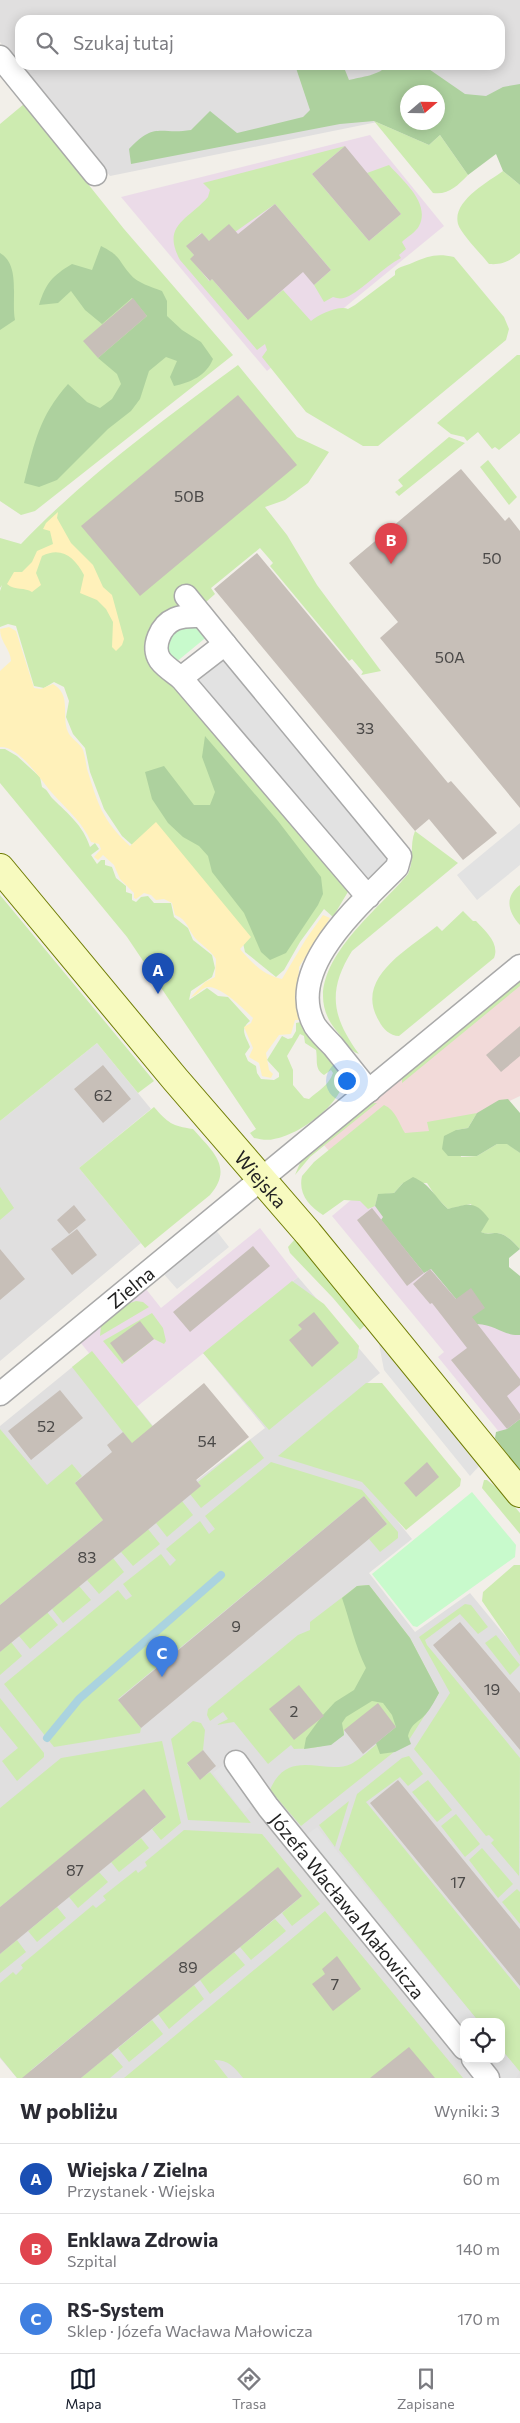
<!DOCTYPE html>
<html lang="pl">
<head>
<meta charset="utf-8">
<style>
  body { margin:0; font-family:Commissioner,sans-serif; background:#f7f7f7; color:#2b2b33 }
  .controls { position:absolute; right:15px; bottom:15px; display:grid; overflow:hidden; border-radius:10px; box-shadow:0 2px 12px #0003 }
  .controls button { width:45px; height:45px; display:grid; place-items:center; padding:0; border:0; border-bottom:1px solid #e1e1e2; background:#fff; color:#2b2b33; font:25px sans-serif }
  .compass { position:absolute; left:400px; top:85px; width:45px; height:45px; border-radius:50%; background:#fff; box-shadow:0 2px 12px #0003; rotate:70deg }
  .you { position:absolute; left:346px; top:1080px; width:18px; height:18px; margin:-12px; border:4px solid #fff; border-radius:50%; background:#1a73e8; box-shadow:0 0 0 8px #1a73e833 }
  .badge { display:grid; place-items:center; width:32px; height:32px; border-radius:50%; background:#111827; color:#fff; font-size:16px; font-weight:700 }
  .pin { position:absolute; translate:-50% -41px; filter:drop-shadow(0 1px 2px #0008) }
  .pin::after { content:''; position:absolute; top:26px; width:18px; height:15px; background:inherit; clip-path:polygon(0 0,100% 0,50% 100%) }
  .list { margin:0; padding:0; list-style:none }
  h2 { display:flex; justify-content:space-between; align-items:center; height:65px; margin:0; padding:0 20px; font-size:21px }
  h2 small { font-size:16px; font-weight:400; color:#7c7c81 }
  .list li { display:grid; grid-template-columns:32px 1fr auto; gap:15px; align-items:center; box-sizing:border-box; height:70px; padding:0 20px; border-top:1px solid #e1e1e2 }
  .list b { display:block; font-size:19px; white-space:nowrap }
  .list p { margin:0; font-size:16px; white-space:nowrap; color:#7c7c81 }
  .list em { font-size:16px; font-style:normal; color:#7c7c81 }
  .icon { flex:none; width:28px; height:28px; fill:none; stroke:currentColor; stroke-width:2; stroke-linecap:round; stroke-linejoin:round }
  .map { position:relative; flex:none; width:520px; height:2078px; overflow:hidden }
  .search { position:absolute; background:#fff; box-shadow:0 2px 12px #0003; left:15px; right:15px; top:15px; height:55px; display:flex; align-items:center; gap:12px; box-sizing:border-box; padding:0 18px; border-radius:15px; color:#7c7c81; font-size:19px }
  .sheet { height:275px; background:#fff }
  nav { display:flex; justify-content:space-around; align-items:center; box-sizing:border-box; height:70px; border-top:1px solid #e1e1e2; background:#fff; font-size:14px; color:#7c7c81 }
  nav a { display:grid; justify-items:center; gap:2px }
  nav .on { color:#111827 }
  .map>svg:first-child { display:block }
  .residential { fill:#e0dfdf; fill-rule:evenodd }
  .commercial { fill:#f2dad9 }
  .industrial { fill:#ebdbe8 }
  .grass { fill:#cdebb0; fill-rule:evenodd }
  .forest { fill:#add19e; fill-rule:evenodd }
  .sand { fill:#fff1ba }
  .park { fill:#c8facc }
  .parking { fill:#e2e2e2 }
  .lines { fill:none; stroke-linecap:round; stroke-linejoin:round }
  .stream { stroke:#aad3df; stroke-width:8 }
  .building { fill:#c7bfb8 }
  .street-casing { stroke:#a9a9a9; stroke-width:25 }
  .secondary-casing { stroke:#707d05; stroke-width:30 }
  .street { stroke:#fff; stroke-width:22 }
  .secondary { stroke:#f7fabf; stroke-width:28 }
  .labels { text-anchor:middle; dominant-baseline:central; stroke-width:4; stroke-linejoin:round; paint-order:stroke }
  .number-label { font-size:16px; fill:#4b4948 }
  .street-label { font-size:19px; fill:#222; stroke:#fff }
</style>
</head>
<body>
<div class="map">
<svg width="520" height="2078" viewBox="0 0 520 2078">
  <rect width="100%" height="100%" fill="#f2efe9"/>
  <path class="residential" d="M 0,0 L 520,0 L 520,94 L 438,110 L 438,92 L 408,92 L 407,116 L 110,176 L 0,42 ZM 20,20 L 500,20 L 500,65 L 20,65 Z
    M 97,1043 L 151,1109 L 79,1168 L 141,1243 L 0,1361 L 0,1121 Z
    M 298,1277 L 380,1373 L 318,1423 L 412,1539 L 369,1573 L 415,1632 L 470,1593 L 520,1654 L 520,2078 L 17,2078 L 0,2058 L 0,1426 L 92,1351 L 197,1480 L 265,1428 L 203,1353 ZM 464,2022 L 501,2022 L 501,2059 L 464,2059 Z"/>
  <path class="commercial" d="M 520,972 L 520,1096 L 384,1161 L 356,1182 L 316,1136 Z"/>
  <path class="industrial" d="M 370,135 L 444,226 L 267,371 L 121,197 Z
    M 370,1184 L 520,1329 L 520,1425 L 504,1438 L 438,1357 L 444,1352 L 332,1216 Z
    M 260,1228 L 298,1277 L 134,1409 L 80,1342 L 146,1289 L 161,1308 Z"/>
  <path class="grass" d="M 24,104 L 124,229 L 233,355 L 35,511 L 21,515 L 0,501 L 0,124 Z
    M 374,121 L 429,145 L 440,135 L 468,175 C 457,186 449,195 433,193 Z
    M 345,146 L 312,174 L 369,241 L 401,214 L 367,173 L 389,165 C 402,180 431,203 419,226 C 416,232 407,237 402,242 L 406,249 L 399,255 L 401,258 C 382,268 367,286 349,296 C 343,299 339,299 333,297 L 324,302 L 314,285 L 331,270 L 275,204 L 235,232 L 209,241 L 201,233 L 187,246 L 194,255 L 191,259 L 209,281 L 212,279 L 247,319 L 283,290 L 311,321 C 318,315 339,305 348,309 L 355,305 L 395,275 L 395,271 C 400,266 406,266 412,263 C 428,256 437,253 454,257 L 504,317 L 509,329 L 506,340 L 378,446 L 363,446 L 306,412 L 262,357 L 267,350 L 265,344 L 257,350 L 180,260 C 161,225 188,220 208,197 L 210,190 L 203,183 Z
    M 503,171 L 520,185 L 520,253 C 509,261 504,265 489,264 C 482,255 461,234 458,224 C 452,201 488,182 503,171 Z
    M 517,355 L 520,355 L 520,433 L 499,450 L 495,447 L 492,449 L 478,432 L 467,441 L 464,437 L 451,434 L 437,423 Z
    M 238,365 L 297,437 L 329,452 L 308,483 L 285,500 L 265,507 L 287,535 L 317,585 L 381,671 L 361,675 L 363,672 L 352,659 L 349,661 L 270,566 L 273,563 L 260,548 L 211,588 L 215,594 L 206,602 L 194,588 L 184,596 L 172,682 L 349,890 L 333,917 L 324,909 L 300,942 L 284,970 L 276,977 L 245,952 L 243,943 L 122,836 L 104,809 L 90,772 L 85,748 L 73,734 L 66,717 L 69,701 L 64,687 L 54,682 L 44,688 L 34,686 L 16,626 L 8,624 L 0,627 L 0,591 L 2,585 L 0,588 L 0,538 L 21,544 C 86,476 162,421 238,365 Z
    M 449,437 L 465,443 L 399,496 L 395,492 L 403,486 L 398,480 Z
    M 488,460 L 517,497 L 509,505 L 480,467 Z
    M 0,749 L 5,749 L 17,756 L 40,777 L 42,787 C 49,791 48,794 53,799 C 68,814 83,825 90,847 L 95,843 L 99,849 L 91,855 L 97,864 L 101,860 L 105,860 L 105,865 L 112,867 L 116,878 L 126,886 L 126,892 L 132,894 L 132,900 L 136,902 L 141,897 L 148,896 L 154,903 L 171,903 L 174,917 L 188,928 L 193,940 L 212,955 L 215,968 L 212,977 L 191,991 L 189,1000 L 207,988 L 218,996 L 228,997 L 250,1021 C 239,1030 246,1036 250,1047 L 245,1054 L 248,1061 L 256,1066 L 257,1073 L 261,1079 L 274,1080 L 279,1077 L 279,1073 L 267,1060 L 282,1036 L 288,1039 L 292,1038 L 296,1031 L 296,1023 L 301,1022 L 334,1062 L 344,1077 C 343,1104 299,1135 274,1139 C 267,1141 260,1139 254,1138 L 250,1133 L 256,1129 L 127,937 L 0,783 ZM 300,1034 L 304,1036 L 305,1043 L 316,1050 C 318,1060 314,1069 324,1075 L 331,1070 L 333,1073 C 329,1085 318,1091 309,1099 L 304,1098 L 293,1085 L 293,1070 L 287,1056 Z
    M 415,831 L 458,863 L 352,951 C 327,991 332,1017 359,1054 C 349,1051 342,1037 335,1029 C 292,974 376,913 408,874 C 415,859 409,846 415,831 Z
    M 520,885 L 520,925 C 508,912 504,897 520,885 Z
    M 0,895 L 154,1081 L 138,1093 L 97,1043 L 0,1121 Z
    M 463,911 L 473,921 L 476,921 C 485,931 500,943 494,958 L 399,1036 C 390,1036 383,1029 379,1021 C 353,978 409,949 437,926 L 442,931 Z
    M 520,981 L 520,986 L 402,1083 L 402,1078 Z
    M 371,1103 L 377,1103 L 310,1157 L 295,1175 L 300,1163 L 309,1154 Z
    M 384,1105 C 396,1110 399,1124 405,1133 L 429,1131 L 427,1122 L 477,1113 L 468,1128 L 456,1130 L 461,1157 L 477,1156 L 497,1144 L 508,1144 L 520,1153 L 520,1249 C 514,1243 507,1234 497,1233 C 490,1233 486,1235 481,1232 L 471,1204 L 448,1209 L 436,1197 L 427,1183 L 403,1183 L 394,1193 L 378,1195 L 375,1206 L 368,1209 L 360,1201 L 344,1200 L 323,1215 C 309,1206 298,1194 302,1176 L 314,1162 Z
    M 154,1107 C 168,1123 172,1126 193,1129 C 212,1151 234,1167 210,1195 L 145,1248 L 79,1168 Z
    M 0,1187 L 14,1208 L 0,1220 Z
    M 295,1239 L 365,1325 L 360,1330 L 333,1298 L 290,1253 L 288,1247 Z
    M 292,1281 L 324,1304 L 359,1346 L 357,1358 L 269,1430 L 203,1353 Z
    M 136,1301 L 143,1302 L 149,1307 L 100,1336 L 101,1326 L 127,1304 Z
    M 152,1313 L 163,1328 L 166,1341 L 164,1344 L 154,1339 L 122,1364 L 103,1341 Z
    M 92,1351 L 178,1458 L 0,1605 L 0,1429 L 47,1485 L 72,1464 L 82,1476 L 75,1483 L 83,1493 L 137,1450 L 72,1367 Z
    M 366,1383 L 382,1383 L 461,1479 L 460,1486 L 406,1530 L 362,1482 L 278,1456 Z
    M 250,1440 L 264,1458 L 201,1508 L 190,1494 L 201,1486 L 198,1482 Z
    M 271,1462 L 362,1490 L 398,1532 L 398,1538 L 380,1552 L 369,1539 L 387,1524 L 364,1496 L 118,1699 L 141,1728 L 140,1733 L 54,1747 L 4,1684 L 118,1590 L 126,1600 L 132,1596 L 123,1584 L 161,1554 L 170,1566 L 176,1560 L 166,1549 L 200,1521 L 209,1534 L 215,1529 L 205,1516 Z
    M 484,1480 L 487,1480 L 503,1493 L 520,1513 L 520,1534 L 482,1488 Z
    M 182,1501 L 193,1515 L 167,1537 L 156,1523 Z
    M 148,1529 L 160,1544 L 133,1566 L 121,1552 Z
    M 113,1558 L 124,1572 L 99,1594 L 87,1580 Z
    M 514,1565 L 520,1565 L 520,1656 L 482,1601 L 483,1592 Z
    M 369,1585 L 410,1638 L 439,1693 L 409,1740 L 301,1826 L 270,1790 C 288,1746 325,1776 351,1764 C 363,1758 385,1736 396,1727 L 344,1730 L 344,1735 C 325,1748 317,1748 294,1749 L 291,1745 L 268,1764 L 234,1722 L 216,1725 L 228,1719 L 223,1712 L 210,1721 L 207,1715 L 208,1709 L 298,1635 L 310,1630 L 310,1622 L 357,1586 Z
    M 79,1586 L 91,1600 L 63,1623 L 52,1609 Z
    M 465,1604 L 471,1605 L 488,1627 L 478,1634 L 460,1614 L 425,1640 L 427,1645 L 520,1758 L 519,1876 L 491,1843 L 494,1840 L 489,1835 L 486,1836 L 414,1749 L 450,1693 L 419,1637 Z
    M 47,1612 L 58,1625 L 30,1649 L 19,1636 Z
    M 496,1635 L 520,1665 L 510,1675 L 485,1643 Z
    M 11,1642 L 22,1656 L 0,1675 L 0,1652 Z
    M 0,1698 L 44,1753 L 44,1757 L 17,1781 L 2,1761 L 18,1748 L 0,1726 Z
    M 193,1721 L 201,1723 L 205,1730 L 203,1750 L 187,1764 L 200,1779 L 210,1772 L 251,1823 L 188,1820 L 171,1739 Z
    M 162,1741 L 181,1823 L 161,1840 L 152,1829 L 166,1817 L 144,1790 L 0,1907 L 0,1808 L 61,1758 Z
    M 409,1756 L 423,1774 L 408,1786 L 400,1777 L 366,1802 L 520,1990 L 520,2072 L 501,2049 L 501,2022 L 479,2022 L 339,1850 L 357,1794 L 402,1758 Z
    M 428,1780 L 452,1810 L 437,1822 L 412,1792 Z
    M 349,1801 L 335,1847 L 319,1825 Z
    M 456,1814 L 480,1844 L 465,1857 L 441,1826 Z
    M 184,1830 L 262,1834 L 320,1904 L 292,1926 L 282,1913 L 302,1896 L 278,1868 L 31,2070 L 37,2078 L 17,2078 L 0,2057 L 0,1983 L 13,1972 L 16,1975 L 23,1968 L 21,1965 L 93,1905 L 96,1908 L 106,1900 L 103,1896 L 136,1870 L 138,1873 L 147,1866 L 145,1862 Z
    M 141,1838 L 149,1848 L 119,1872 L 111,1862 Z
    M 482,1848 L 513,1884 L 498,1898 L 469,1860 Z
    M 99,1872 L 108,1882 L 78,1908 L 69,1897 Z
    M 517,1889 L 520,1892 L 520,1924 L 502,1902 Z
    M 57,1907 L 66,1918 L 37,1942 L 28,1931 Z
    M 325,1911 L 463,2078 L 243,2078 C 234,2067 229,2060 214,2060 L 228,2078 L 124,2078 Z
    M 275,1919 L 286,1931 L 251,1960 L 240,1947 Z
    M 17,1940 L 26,1952 L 0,1973 L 0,1954 Z
    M 234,1952 L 245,1965 L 210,1994 L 200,1980 Z
    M 194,1985 L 204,1999 L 169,2029 L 158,2014 Z
    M 152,2020 L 163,2034 L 129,2062 L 118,2048 Z
    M 111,2053 L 123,2067 L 110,2078 L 81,2078 Z"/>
  <path class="forest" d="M 295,65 L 343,65 L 349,80 C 361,77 381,75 387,65 L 423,65 L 465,94 L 486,96 L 503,87 L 520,84 L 520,185 L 503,171 L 496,154 L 468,175 L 440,135 L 429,145 L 374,121 L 340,124 L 131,164 L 129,149 C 155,121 160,135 191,130 L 210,111 L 237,133 L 303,117 L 310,110 ZM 408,92 L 438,92 L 438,122 L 408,122 Z
    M 101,246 C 121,256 117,259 130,274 C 137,283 152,287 162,291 L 167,301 L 167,316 L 182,330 L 201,342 L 213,359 C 206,376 191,382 174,386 L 170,377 L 177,361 L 166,357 L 149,371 L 140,399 L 131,411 L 108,429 L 57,480 L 39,487 L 24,483 C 35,441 39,417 68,384 L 87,402 L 100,408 L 112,399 L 121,384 L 117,374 L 98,358 L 147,316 L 132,298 L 102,324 L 85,310 L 71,291 L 58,303 L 39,305 C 46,283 52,276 72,264 L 92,270 Z
    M 0,253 C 21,265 11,300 15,320 L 0,330 Z
    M 205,736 L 278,821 L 321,877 L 323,894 L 318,905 L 286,953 L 270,960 L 261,952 L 244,913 L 212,872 L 208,856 L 199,846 L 183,837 L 168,823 L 152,799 L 145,772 L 164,766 L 194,805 L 210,805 L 215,792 L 202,757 Z
    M 508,1099 L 520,1113 L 520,1153 L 507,1144 L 497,1144 L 477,1156 L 448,1156 L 442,1149 L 444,1136 L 456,1130 L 468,1128 L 477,1113 L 499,1100 Z
    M 413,1177 C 431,1185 434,1196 448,1209 C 469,1204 475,1200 489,1219 L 481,1232 C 487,1235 491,1233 497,1233 C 507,1234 514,1243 520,1249 L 509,1258 L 509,1267 L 520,1276 L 520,1335 C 504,1336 496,1325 477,1324 L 431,1269 L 424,1273 L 381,1220 L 383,1217 L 375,1206 L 378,1194 L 394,1193 L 403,1183 Z
    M 520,1419 L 520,1471 L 495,1438 L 496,1432 L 507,1429 Z
    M 369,1585 L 410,1638 L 439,1693 C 435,1700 431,1708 426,1714 C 418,1723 412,1722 408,1736 L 411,1744 L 395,1752 L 380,1754 L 376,1743 L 396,1727 L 392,1715 L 383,1703 L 372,1701 L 346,1717 L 342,1723 L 344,1735 L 331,1745 L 304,1749 L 306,1738 L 322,1716 L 335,1702 L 354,1690 L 366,1668 C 355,1646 350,1621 342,1598 L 357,1586 Z"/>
  <path class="sand" d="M 58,512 L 57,518 L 71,543 L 93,565 L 103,587 L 112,595 L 124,639 L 122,645 L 116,651 L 112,647 L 113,622 L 106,609 L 97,600 L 80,593 L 84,575 C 75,558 62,546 42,556 L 36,573 L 41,585 L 32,592 C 25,587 15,591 7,584 L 14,572 L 22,572 L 32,562 L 37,551 L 53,544 L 50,531 L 43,529 L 46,523 Z
    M 9,627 L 16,631 L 34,688 L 41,689 L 53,684 C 72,695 61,715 68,732 C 71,739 80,743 83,750 C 85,756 86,763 87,769 C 98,804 102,820 130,846 L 156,822 L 251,937 L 240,949 C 253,964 263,975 282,979 L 306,939 L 323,915 L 330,918 L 299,967 L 298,992 L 304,1020 L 295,1020 L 291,1034 L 279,1035 L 266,1053 L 269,1070 L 273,1074 L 271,1078 L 262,1076 L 259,1063 L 249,1057 L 253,1048 L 244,1027 L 251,1023 L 253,1018 C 244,1009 220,985 207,987 C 200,989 197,996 191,997 L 205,982 L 215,977 L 216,959 C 210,950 203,946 196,939 C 188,930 188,920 175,915 L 172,903 L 164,899 L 156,900 L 151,895 L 144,893 L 136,899 L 134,898 L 134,893 L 120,879 L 114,865 L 103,855 L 98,860 L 94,857 L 101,849 L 99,844 L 91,842 C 82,821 67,810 53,794 C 41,781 20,746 0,747 L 0,671 L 11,661 C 11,650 0,642 0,629 Z"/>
  <path class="park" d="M 197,625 L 209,635 L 175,663 L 165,651 L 166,642 L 178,627 Z
    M 472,1492 L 516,1545 L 515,1557 L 417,1627 L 413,1626 L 372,1574 Z"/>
  <path class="parking" d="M 226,658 L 395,859 L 367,882 L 198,681 Z
    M 520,823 L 520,865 L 477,900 L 457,875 Z
    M 215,1229 L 229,1247 L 177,1289 L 162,1272 Z
    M 378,1339 L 482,1463 L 470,1476 L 384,1370 Z
    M 224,1764 L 255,1803 L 244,1813 L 213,1773 Z
    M 317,1827 L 479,2022 L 464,2022 L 464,2032 L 303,1838 Z
    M 501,2049 L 520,2072 L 516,2078 L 502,2078 L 486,2059 L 501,2059 Z"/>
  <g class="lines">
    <path class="stream" d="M 47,1738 L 79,1699 L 221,1575"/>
  </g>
  <path class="building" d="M 345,146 L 401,214 L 369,241 L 312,174 Z
    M 275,204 L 331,270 L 314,285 L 303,272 L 248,320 L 212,279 L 210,281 L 190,259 L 194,255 L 186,246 L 202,233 L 209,241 L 229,224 L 238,234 Z
    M 133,298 L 147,316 L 98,358 L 83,341 Z
    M 238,395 L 297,465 L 140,596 L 81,526 Z
    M 461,469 L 505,521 L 509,517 L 520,531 L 520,808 L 380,638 L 398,622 L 349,563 Z
    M 257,553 L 448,783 L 451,781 L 497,833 L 463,860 L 429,819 L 415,831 L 214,589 Z
    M 520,1026 L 520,1056 L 501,1072 L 486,1055 Z
    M 103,1065 L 131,1099 L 103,1123 L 74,1089 Z
    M 74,1205 L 86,1220 L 69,1234 L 57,1220 Z
    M 372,1208 L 424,1273 L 407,1286 L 357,1220 Z
    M 77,1229 L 97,1255 L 72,1275 L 51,1249 Z
    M 253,1246 L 270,1266 L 190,1332 L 173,1312 Z
    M 0,1249 L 25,1279 L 0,1300 Z
    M 430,1269 L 456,1299 L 471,1288 L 485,1308 L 472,1317 L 520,1379 L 520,1385 L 507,1396 L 520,1414 L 520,1419 L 507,1429 L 451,1360 L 467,1348 L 432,1303 L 430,1304 L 413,1284 Z
    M 314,1312 L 339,1343 L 312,1367 L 289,1340 L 302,1329 L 298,1325 Z
    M 140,1321 L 154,1339 L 124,1362 L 110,1343 Z
    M 204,1383 L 249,1437 L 196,1480 L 201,1486 L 0,1652 L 0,1605 L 103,1520 L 75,1483 L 112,1452 L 107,1445 L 123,1432 L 132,1443 Z
    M 60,1390 L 83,1418 L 31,1460 L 8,1431 Z
    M 427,1462 L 439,1477 L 416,1497 L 404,1483 Z
    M 364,1496 L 387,1524 L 141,1728 L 118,1700 Z
    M 460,1622 L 520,1693 L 520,1750 L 433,1645 Z
    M 299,1685 L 324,1716 L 294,1740 L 269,1709 Z
    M 378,1703 L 396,1727 L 363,1754 L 344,1730 Z
    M 203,1750 L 216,1766 L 200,1780 L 187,1763 Z
    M 398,1780 L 520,1929 L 520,1986 L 370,1803 Z
    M 144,1789 L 166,1817 L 0,1954 L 0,1907 Z
    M 278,1867 L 302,1896 L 81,2078 L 22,2078 Z
    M 337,1956 L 361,1989 L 333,2011 L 312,1984 L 325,1974 L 322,1969 Z
    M 409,2047 L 435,2078 L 370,2078 Z"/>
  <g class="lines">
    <g class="street-casing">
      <g id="street">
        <path d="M 0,57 L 95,174"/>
        <path d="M 186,596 L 225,644"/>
        <path d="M 181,678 C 175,673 165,667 160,660 C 151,646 161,625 175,619 C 184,615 193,616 202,616"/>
        <path d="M 368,897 L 181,678 L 225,644 L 400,856 L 397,867 C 362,903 283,969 315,1026 C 320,1033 327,1040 333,1046 C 345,1061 357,1076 369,1091"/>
        <path id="s1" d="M 0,1394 L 520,966"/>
        <path id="s2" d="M 236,1762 L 268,1807 L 464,2048"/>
        <path d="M 473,2059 L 488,2078"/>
      </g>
    </g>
    <g class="secondary-casing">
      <g id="secondary">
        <path id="s3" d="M 0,868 L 175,1079 L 308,1233 L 520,1493"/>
      </g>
    </g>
    <use href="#street" class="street"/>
    <use href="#secondary" class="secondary"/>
  </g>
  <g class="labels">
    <g class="number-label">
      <text x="189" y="495">50B</text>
      <text x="492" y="557">50</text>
      <text x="450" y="656">50A</text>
      <text x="365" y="727">33</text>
      <text x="103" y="1094">62</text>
      <text x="46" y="1425">52</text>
      <text x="207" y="1440">54</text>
      <text x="87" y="1556">83</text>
      <text x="236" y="1625">9</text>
      <text x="492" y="1688">19</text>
      <text x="294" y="1710">2</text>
      <text x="75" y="1869">87</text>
      <text x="458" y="1881">17</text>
      <text x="188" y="1966">89</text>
      <text x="335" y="1983">7</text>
    </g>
    <g class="street-label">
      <text stroke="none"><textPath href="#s3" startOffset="406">Wiejska</textPath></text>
      <text stroke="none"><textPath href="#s1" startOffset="169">Zielna</textPath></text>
      <text stroke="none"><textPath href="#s2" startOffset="182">Józefa Wacława Małowicza</textPath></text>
    </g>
  </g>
</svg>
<div class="controls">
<button><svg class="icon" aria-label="locate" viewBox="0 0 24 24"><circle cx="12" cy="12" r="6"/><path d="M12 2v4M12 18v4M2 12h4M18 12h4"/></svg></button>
</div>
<svg class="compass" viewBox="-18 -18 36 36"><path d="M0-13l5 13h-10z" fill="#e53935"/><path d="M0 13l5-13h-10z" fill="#7c7c81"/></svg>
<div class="you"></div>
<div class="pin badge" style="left:158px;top:994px;background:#1a4fb4">A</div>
<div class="pin badge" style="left:391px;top:564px;background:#e0444e">B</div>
<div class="pin badge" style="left:162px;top:1677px;background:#3f7fe0">C</div>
<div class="search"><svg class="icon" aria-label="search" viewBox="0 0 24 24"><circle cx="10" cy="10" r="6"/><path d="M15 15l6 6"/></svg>Szukaj tutaj</div>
</div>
<section class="sheet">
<h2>W pobliżu<small>Wyniki: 3</small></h2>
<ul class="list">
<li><span class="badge" style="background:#1a4fb4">A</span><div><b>Wiejska / Zielna</b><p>Przystanek · Wiejska</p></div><em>60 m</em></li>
<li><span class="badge" style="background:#e0444e">B</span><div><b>Enklawa Zdrowia</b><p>Szpital</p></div><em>140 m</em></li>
<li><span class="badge" style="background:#3f7fe0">C</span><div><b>RS-System</b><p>Sklep · Józefa Wacława Małowicza</p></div><em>170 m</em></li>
</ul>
</section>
<nav>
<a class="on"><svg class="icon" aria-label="map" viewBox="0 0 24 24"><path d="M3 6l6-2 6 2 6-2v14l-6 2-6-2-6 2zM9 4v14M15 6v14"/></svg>Mapa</a>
<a><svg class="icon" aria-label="directions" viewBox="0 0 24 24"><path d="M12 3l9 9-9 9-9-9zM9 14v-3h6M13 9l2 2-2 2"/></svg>Trasa</a>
<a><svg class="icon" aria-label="saved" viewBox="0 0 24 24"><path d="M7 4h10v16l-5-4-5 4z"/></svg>Zapisane</a>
</nav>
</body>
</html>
